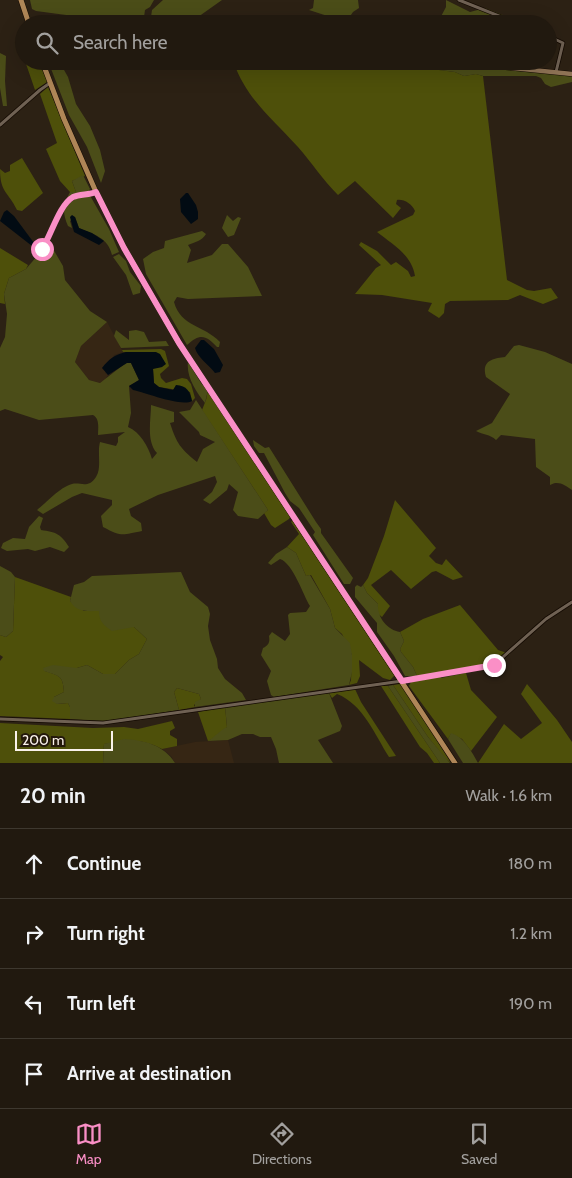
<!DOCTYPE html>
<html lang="en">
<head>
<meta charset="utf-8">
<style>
  body { margin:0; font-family:Cabin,sans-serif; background:#2d261d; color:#f1f3f6 }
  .scale { position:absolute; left:15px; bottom:12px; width:98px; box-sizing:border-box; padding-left:5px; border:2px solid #faf2ea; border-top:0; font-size:14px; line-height:18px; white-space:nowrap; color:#faf2ea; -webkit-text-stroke:4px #23180b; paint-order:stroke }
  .stop { position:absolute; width:15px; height:15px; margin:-11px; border:4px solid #fa8fc6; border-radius:50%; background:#fff }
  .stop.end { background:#fa8fc6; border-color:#fff; box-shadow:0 1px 5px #0008 }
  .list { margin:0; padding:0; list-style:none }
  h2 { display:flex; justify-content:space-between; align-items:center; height:65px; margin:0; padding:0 20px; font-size:21px }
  h2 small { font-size:16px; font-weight:400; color:#a2a09e }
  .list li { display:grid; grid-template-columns:32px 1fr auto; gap:15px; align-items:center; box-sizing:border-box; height:70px; padding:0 20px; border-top:1px solid #3e382f }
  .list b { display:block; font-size:19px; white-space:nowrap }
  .list em { font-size:16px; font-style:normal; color:#a2a09e }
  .icon { flex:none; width:28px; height:28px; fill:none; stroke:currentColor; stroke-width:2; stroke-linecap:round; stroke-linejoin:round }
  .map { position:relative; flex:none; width:572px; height:763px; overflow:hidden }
  .search { position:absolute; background:#21190f; box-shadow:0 5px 20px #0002; left:15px; right:15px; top:15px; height:55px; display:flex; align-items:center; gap:12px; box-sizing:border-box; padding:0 18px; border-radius:28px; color:#a2a09e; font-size:19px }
  .sheet { height:345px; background:#21190f }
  nav { display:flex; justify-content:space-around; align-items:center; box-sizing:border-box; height:70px; border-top:1px solid #3e382f; background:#21190f; font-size:14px; color:#a2a09e }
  nav a { display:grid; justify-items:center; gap:2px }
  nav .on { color:#fa8fc6 }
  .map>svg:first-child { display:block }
  .built { fill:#362614 }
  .green { fill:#4e500a }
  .forest { fill:#4b4d18 }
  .water { fill:#020b13 }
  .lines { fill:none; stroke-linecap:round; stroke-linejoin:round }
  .street-casing { stroke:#140a02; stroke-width:4.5 }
  .secondary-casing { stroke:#140a02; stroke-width:5.5 }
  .primary-casing { stroke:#140a02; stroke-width:6 }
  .street { stroke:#6f6153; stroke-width:3 }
  .secondary { stroke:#8f7355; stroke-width:4.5 }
  .primary { stroke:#af8657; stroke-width:5 }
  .route { stroke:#fa8fc6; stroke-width:6 }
</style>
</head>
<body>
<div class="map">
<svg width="572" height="763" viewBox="0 0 572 763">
  <rect width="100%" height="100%" fill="#2c2114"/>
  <path class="built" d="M 107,322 L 123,352 L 114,355 L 105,373 L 108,375 L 105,380 L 100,383 L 89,380 L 75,362 L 81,346 Z
    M 228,740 L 234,763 L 175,763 L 171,756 L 162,749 L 195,742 Z"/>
  <path class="green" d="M 25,61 L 39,61 L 47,82 L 35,90 Z
    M 233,61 L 415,61 L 424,68 L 455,72 L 464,76 L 476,74 L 483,76 L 507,280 L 527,290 L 534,291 L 551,288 L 558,298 L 543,304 L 520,295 L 508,300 L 450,301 L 445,304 L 444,313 L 439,318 L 428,311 L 432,303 L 382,295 L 355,294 L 376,268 L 381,265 L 359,245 L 361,242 L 377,251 L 391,265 L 396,262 L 408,271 L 411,277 L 415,276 C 412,255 392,244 377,232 L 413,215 L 415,211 C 412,204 404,199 397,200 L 396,204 L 401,208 L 393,218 L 355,181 L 338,195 C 323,180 312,163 298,147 C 272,118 247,100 233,61 Z
    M 48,87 L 85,176 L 72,181 L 76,192 L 70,192 L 60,181 L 46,149 L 57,143 L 40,94 Z
    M 22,158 L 43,193 L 22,211 L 17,210 C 8,191 0,193 0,169 L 5,173 L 10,171 L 10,165 Z
    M 0,248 L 28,265 L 26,269 L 9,278 L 4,294 L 5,304 L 0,303 Z
    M 161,349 L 165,351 L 169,366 L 160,374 L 161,378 L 166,383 L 182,378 L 187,379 L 191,384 L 195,398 L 192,401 L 190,392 L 159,387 L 154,383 L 153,368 L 162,367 L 126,352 L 123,352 L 122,350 Z
    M 208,390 L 235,433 L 291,515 L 289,519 L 275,528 L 271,525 L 264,513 L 268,510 L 202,410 L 206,400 Z
    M 395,500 L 436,548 L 429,556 L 436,563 L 442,565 L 446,559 L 463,577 L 453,580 L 436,571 L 432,572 L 411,589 L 391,570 L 371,585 L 390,606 L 382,617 L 377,613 L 378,604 L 367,593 L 363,585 L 368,578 L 384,536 Z
    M 293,520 L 394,672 L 394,676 L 390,680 L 383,678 L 359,660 L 360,676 L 357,683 L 349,685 L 351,680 L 352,655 L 342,634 L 335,628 L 330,609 L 311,575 L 306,576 L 296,553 L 287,547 L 299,534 L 291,522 Z
    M 15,577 L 71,597 L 70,601 L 84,611 L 99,611 L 134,627 L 147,639 L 139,654 L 129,660 L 115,674 L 103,674 L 87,665 L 77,668 L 45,671 C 59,676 63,675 64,692 L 54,697 L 57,704 L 68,703 L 70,707 L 70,719 L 0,716 L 0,661 L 3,657 L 0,655 L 0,635 L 6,637 L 13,631 Z
    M 460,605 L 498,650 L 510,654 L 495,663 L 481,667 L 417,676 L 413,667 L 401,652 L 400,649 L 404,641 L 400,632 L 423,619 Z
    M 466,673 L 471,690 L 497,717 L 471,751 L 462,739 L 451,734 L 448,739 L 409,686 L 411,682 L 440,676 L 441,678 Z
    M 400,684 L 406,692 L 451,763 L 445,758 L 428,737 L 393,685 Z
    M 527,684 L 557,720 L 572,742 L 572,763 L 478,763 L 504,724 L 521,739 L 542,723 L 521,694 Z
    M 381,686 L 388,686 L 440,763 L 434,763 L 427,753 L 420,747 Z
    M 177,688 L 199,694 L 201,699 L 194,705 L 195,707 L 179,710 L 174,692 Z
    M 355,689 L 361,702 L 396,756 L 389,757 C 375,735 363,704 337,694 L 332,698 L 329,693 Z
    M 225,706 L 227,727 L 215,738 L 208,741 L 198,712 Z
    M 172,721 L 175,728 L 170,731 L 170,735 L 177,739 L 177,746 L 162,749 C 140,737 128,742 104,744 L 103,763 L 0,763 L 0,723 L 93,728 L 124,727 L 138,729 Z"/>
  <path class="forest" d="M 30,0 L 154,0 L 150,7 L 145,10 L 143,24 L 134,24 L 36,11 L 32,9 Z
    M 163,0 L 222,0 L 198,17 L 192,24 L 150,24 L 152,10 Z
    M 314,0 L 358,0 L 359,8 L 353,12 L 346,22 L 309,10 L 313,8 Z
    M 446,0 L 470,12 L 485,8 L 508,17 L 508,24 L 489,22 L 488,24 L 437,24 L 446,7 Z
    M 0,53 L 6,56 L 5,81 L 7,106 L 3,106 L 0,88 Z
    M 48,61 L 59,61 L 68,77 L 76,104 L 90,126 L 100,150 L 105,171 L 101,183 L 87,147 L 69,115 Z
    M 416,61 L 572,76 L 572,82 L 551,87 L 545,84 L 541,78 L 536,76 L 483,76 L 476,74 L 464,76 L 455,72 L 424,68 Z
    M 83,175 L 90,189 L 88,192 L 109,229 L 119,252 L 112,255 C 108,237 94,235 79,228 L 75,217 L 70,221 L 72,228 L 68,226 C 62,212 63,206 70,192 L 76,192 L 72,181 Z
    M 227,215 L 233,221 L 238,217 L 241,218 L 234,235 L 228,237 L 222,228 Z
    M 202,231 L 206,234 C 202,241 195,242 188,245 L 191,250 L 187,263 L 212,255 L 222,244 L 228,244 L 248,267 L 262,296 L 188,299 L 177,297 L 174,302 C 181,327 204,325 220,342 L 219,347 L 217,347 C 206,335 200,333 187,345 L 146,274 L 143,259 L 153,252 L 164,248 L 165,241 Z
    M 49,242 L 63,266 L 65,280 L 90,311 L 107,322 L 81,346 L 75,362 L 89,380 L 100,383 L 127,362 L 131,363 L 139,380 L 129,386 L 131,413 L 128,427 C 140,432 148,446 152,459 L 157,453 C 146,441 151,420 151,405 L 174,412 L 174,422 L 170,423 C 177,444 180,448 197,462 L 203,449 L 215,442 L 200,435 L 199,432 L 179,412 L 190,410 L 196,400 L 268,510 L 258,519 L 238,516 L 233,510 L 238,492 L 229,484 L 227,490 L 210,504 L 203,500 L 212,492 L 217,482 L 215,476 L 158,495 L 129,509 L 131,516 L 141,523 L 142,531 C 122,535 122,537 103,527 L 101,516 L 112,505 L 112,500 L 82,493 L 72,497 L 43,514 L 37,510 C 46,503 60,487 72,484 C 81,482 88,489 96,477 C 102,468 97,453 100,442 L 116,446 L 118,442 L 118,437 L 125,432 L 98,435 C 98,428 100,419 93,415 L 39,420 L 5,409 L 0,411 L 0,348 L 5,337 L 7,314 L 4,294 L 9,278 L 26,269 Z
    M 119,254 L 126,261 L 130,272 L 141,286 L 140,293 L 133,295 L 126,275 L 113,257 Z
    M 116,330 L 129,340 L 129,331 L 136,330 L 144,332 L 149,342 L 166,341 L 169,346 L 121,348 L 114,336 Z
    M 519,345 L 545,352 L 572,364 L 572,490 C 565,485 558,480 550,485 L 550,477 L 536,467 L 535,439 L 501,435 L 496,440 C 490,434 483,435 476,431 L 492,423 L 510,394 L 486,377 C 481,361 493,358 505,357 L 514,346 Z
    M 188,362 L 201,383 L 208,390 L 205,403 C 196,392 186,376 188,362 Z
    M 253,440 L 265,448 L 269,447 L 316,522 L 321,529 L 321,533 L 353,578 L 350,584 L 344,584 L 313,535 L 315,532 L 299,508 L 290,501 L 285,493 L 264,453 L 259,453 L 254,446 Z
    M 39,516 L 43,518 L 40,527 L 41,530 C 56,532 61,534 69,547 L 64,552 L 50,547 L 35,551 L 28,549 L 7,551 L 1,548 L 3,543 L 13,538 L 25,539 L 29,527 Z
    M 287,547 L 296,553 L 306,576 L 310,575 L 330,609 L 335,628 L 350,643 L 352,655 L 352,672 L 349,685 L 274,697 L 271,695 L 267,681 L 271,671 L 261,655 L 263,648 C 269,645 270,642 269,636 L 272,632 L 285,641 L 290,634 L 288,615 L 290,613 L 306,612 L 310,606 C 303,595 293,563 280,559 L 271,565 L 268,563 L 276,554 Z
    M 0,566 L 11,572 L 15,577 L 13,631 L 6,637 L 0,635 Z
    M 181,572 L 190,592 L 208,607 L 210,614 L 208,626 L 210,640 L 217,659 L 218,668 L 225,679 L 242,693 L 246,700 L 195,707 L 195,702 L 201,699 L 199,694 L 177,688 L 174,692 L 179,710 L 107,721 L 70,719 L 70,707 L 68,703 L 57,704 L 52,701 L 54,697 L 64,692 C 63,675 59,676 44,671 L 43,668 L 53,665 L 77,668 L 87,665 L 103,674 L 115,674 L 129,660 L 139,654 L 147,639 L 134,627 L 112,631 C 103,625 99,621 99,611 C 88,611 77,613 70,601 L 74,585 L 84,582 L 92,576 Z
    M 357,585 L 361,587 L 363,585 L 367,593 L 378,604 C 377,617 387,630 400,632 L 404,641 L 400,649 L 401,652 L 413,667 L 417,676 L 405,676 L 394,656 L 377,632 L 377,623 L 355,597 L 355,587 Z
    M 393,685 L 428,737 L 450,763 L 440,763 L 388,686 Z
    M 329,693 L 342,726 L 340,731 L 318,740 L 333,763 L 279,763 L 276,749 L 271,737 L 260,737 L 253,734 L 242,734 L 228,740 L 208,741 C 215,737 219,731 227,727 L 225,706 Z
    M 451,733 C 464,737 472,752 478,763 L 463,763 L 448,739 Z
    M 124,739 C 144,740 164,745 175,763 L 103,763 L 104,744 Z"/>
  <path class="water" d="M 186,193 L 188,193 L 196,205 L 198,212 L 198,219 L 191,224 L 181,212 L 180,199 Z
    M 7,210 L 14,216 L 37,247 L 32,246 L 0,221 L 4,212 Z
    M 72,215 L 75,217 L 79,228 L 92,233 L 104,241 L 99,245 L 74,232 L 70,217 Z
    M 201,340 L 204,340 L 214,349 L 223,365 L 220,372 L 215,373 C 209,365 197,357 195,348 Z
    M 126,352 L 156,352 L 160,354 L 166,364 L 162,367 L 153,369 L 154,383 L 159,387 L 173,390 L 176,385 C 187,386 190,391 192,401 C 181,407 147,393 133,390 L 129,386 L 139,380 L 131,363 L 127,363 L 108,375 L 102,368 C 109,359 114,355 126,352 Z"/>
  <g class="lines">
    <g class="street-casing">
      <path id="street" d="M 459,0 L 519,24
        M 548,36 L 563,43 L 556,72
        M 0,125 L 40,90 L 50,83
        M 42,249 C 50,237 61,204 73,198 C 79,194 88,195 96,192
        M 0,719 L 103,723 L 402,681 L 494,665 L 546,619 L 572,602"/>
    </g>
    <g class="secondary-casing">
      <path id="secondary" d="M 35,24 L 43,22 L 63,24
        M 445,61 L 572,74"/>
    </g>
    <g class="primary-casing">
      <path id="primary" d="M 21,0 L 29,24
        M 42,61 L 64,119 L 96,192 L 124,248 L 179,343 L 455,763"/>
    </g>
    <use href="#street" class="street"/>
    <use href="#secondary" class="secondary"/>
    <use href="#primary" class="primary"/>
  </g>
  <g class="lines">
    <path class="route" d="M 42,249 C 51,236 59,205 73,197 C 80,194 89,195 96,192 L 124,248 L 179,343 L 402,681 L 494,665"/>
  </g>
</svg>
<div class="scale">200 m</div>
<div class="stop" style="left:42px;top:249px"></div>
<div class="stop end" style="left:494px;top:665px"></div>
<div class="search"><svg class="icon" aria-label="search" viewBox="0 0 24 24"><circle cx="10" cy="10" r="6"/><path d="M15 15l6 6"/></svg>Search here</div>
</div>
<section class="sheet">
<h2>20 min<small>Walk · 1.6 km</small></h2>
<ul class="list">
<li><svg class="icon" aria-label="ahead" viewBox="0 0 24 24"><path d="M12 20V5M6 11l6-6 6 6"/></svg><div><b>Continue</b></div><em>180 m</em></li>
<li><svg class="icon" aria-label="right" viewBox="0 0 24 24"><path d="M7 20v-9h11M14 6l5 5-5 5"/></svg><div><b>Turn right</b></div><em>1.2 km</em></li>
<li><svg class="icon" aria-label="left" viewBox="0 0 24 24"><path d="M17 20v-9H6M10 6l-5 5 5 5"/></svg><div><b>Turn left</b></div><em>190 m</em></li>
<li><svg class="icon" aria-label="arrive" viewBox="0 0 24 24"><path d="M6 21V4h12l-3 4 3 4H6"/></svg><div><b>Arrive at destination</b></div></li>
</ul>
</section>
<nav>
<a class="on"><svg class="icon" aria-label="map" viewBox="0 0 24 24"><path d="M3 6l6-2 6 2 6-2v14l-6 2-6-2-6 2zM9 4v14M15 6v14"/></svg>Map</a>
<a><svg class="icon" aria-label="directions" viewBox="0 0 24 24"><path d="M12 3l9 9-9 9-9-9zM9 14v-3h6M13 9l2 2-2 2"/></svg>Directions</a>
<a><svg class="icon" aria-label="saved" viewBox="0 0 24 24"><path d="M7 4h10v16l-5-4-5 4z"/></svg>Saved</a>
</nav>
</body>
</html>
